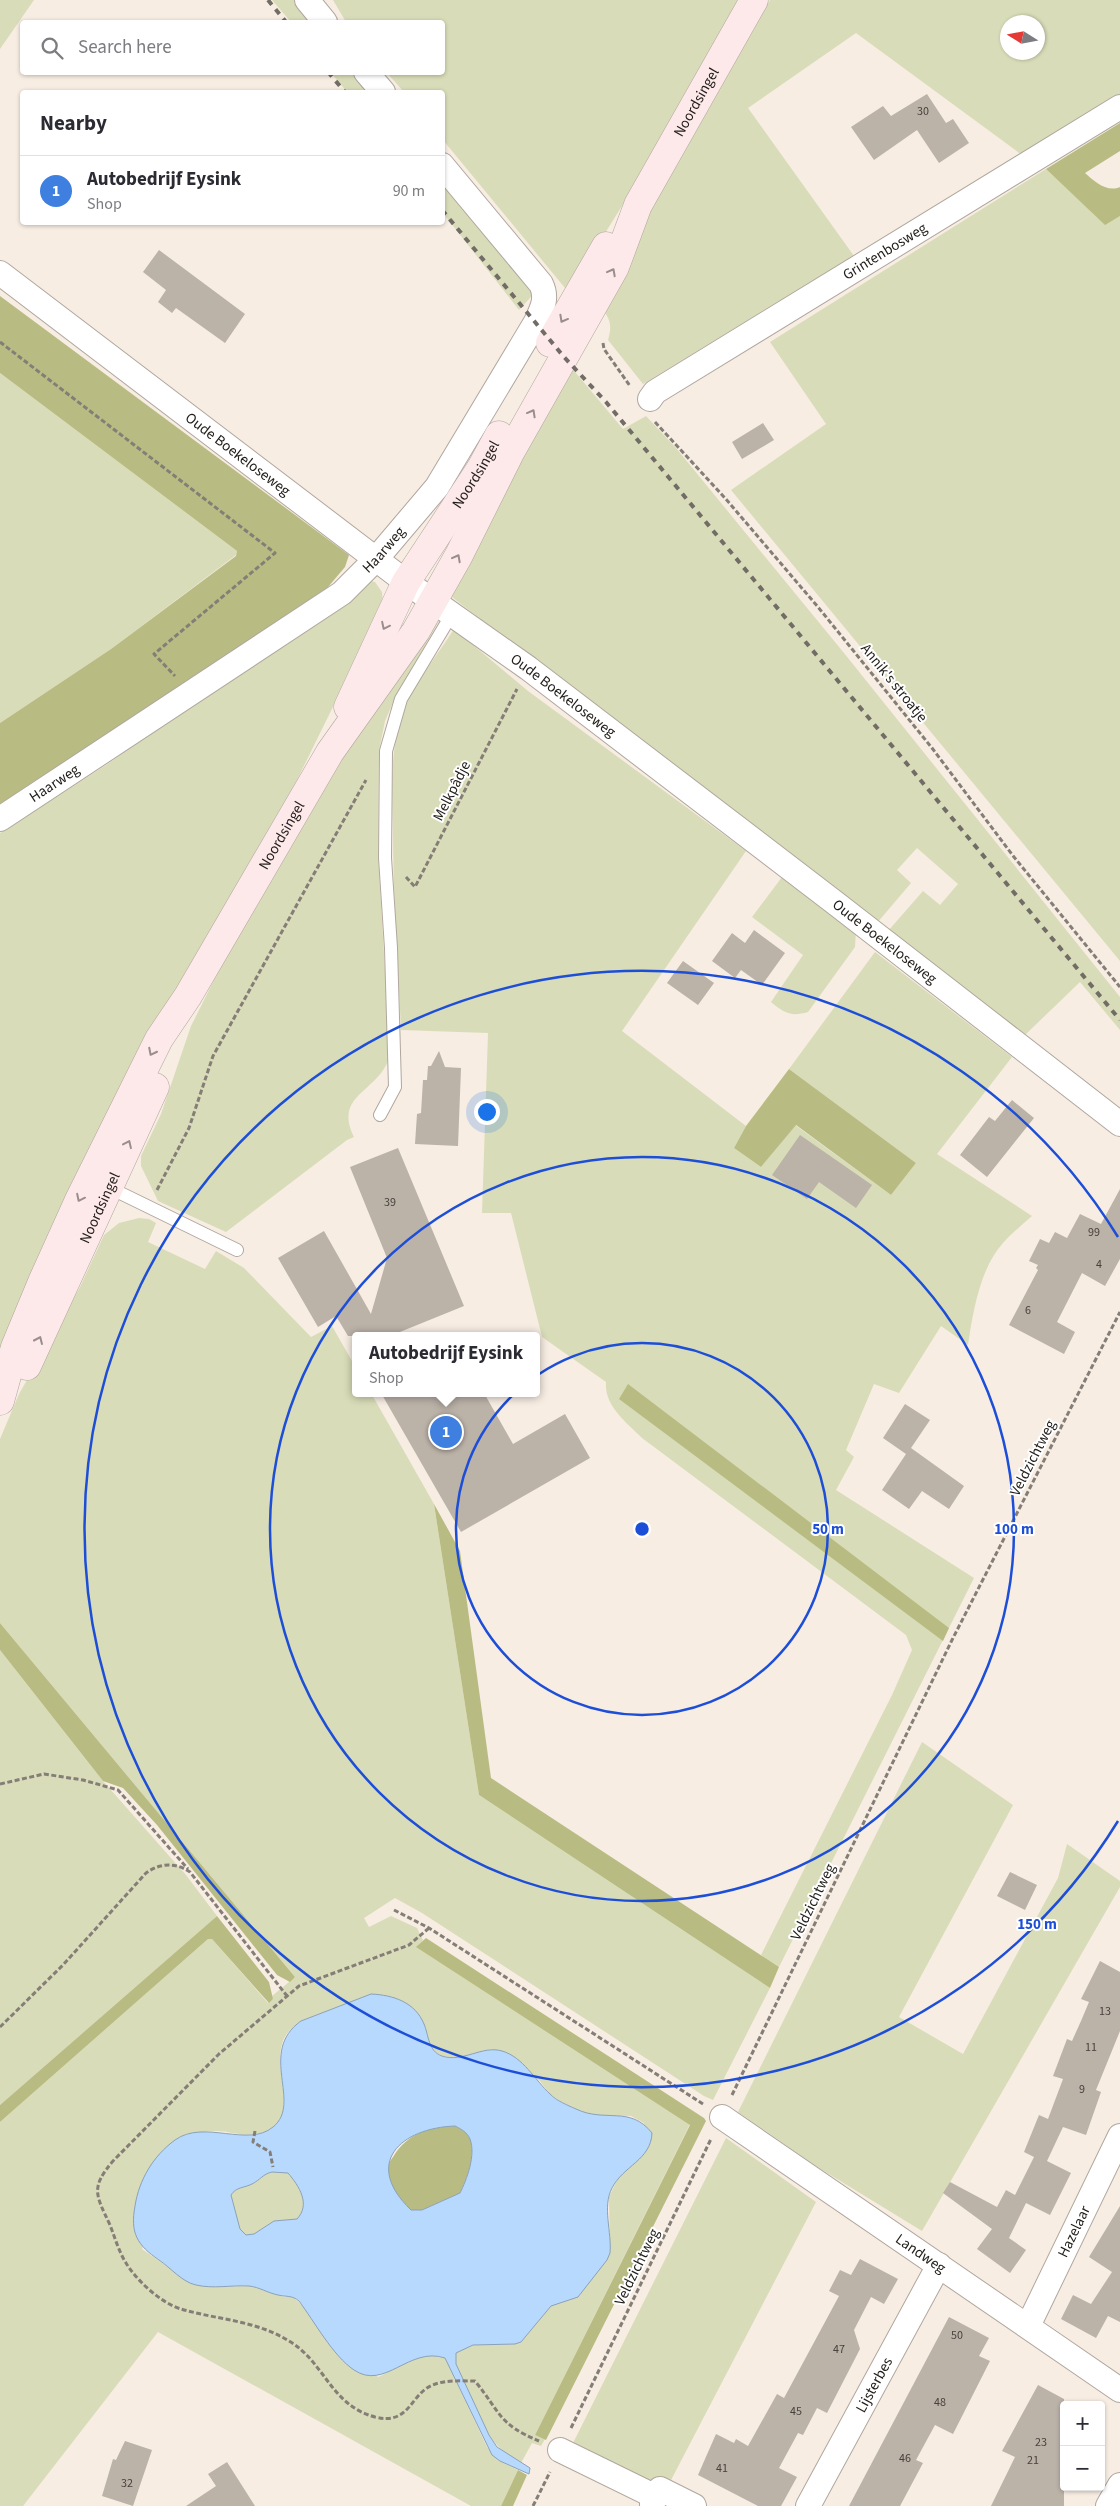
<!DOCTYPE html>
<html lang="en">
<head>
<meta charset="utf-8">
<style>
  body { margin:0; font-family:"Source Sans 3",sans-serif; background:#f2f2f3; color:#2b2b33 }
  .controls { position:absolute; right:15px; bottom:15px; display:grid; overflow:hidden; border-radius:5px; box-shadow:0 1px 4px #0004 }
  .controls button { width:45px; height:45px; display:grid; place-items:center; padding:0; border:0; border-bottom:1px solid #e1e1e2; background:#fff; color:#2b2b33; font:25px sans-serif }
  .compass { position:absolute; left:1000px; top:15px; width:45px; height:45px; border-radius:50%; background:#fff; box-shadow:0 1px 4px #0004; rotate:281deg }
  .you { position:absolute; left:486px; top:1111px; width:18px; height:18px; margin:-12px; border:4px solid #fff; border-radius:50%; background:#1a73e8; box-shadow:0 0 0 8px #1a73e833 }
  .badge { display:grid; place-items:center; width:32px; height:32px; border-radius:50%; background:#2961cf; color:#fff; font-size:16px; font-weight:700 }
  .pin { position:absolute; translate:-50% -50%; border:2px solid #fff; box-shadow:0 1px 5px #0006 }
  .popup { position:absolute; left:352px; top:1332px; width:188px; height:65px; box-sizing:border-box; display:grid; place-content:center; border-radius:5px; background:#fff; filter:drop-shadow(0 1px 4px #0005); font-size:16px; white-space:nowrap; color:#7c7c81 }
  .popup b { font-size:19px; color:#2b2b33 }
  .popup::after { content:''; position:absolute; left:50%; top:100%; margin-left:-10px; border:10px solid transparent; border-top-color:#fff }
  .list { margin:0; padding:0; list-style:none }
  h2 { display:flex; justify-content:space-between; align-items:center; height:65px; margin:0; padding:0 20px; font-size:21px }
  h2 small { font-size:16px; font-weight:400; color:#7c7c81 }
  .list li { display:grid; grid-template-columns:32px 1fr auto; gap:15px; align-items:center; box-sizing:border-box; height:70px; padding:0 20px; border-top:1px solid #e1e1e2 }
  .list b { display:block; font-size:19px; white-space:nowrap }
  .list p { margin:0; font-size:16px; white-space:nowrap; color:#7c7c81 }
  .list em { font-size:16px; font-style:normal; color:#7c7c81 }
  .icon { flex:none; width:28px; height:28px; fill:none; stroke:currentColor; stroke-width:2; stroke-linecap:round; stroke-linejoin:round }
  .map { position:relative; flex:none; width:1120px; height:2506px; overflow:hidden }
  .search { position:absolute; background:#fff; box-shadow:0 1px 4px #0004; left:20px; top:20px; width:425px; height:55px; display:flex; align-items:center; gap:12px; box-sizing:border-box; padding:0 18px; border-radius:5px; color:#7c7c81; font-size:19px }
  .panel { position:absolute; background:#fff; box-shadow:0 1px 4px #0004; left:20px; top:90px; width:425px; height:135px; border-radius:5px }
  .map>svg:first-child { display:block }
  .green { fill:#d9dcb8; fill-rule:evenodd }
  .forest { fill:#b9bc82 }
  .water { fill:#b7d9fe; stroke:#8aa1b9; fill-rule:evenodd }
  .building { fill:#bbb2a8 }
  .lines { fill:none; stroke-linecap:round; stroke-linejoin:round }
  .lane-casing { stroke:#b0a79e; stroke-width:14 }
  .street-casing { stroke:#b0a79e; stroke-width:26 }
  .secondary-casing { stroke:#b0a79e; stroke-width:29 }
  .path { stroke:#847e77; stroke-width:3; stroke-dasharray:5 2.5; stroke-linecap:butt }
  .lane { stroke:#fff; stroke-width:12 }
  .street { stroke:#fff; stroke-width:24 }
  .secondary { stroke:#fde8ea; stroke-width:28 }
  .rail { stroke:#716c65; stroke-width:4; stroke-dasharray:6 6; stroke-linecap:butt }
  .oneway { stroke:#9a8d8c }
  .ring { fill:none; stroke:#1d4ed8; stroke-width:2.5 }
  .labels { text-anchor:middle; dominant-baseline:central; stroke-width:4; stroke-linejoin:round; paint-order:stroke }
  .number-label { font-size:12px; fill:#47423d }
  .street-label { font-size:15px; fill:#201d19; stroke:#fff }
  .centre { fill:#1d4ed8; stroke:#fff; stroke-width:2.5 }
  .ring-label { font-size:15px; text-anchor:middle; font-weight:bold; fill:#1d4ed8; stroke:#fff; stroke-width:4; stroke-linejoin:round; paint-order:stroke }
</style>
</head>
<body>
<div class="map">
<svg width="1120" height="2506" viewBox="0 0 1120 2506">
  <rect width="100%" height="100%" fill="#f7ede3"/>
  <path class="green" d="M 0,0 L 34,0 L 0,49 Z
    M 272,0 L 310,0 L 324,22 L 291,22 Z
    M 333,0 L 738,0 L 622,206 L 570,289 L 565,288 L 443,140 L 442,92 L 404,92 L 387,73 L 442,72 L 442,22 L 346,22 Z
    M 770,0 L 1120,0 L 1120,98 L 1026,158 L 856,33 L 748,108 L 854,256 L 643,384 L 608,340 C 612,326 611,319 601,308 L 644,222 ZM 1008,22 L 1038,22 L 1038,52 L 1008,52 Z
    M 331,73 L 365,73 L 381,92 L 347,92 Z
    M 442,168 L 540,287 L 519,310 L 443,213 Z
    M 1046,169 L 1105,224 L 1120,216 L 1120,961 L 731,490 L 826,424 L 770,342 Z
    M 570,366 L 623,429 L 646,416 L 676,448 L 844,653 L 1120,997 L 1120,1030 L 1080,982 L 1025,1035 L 888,931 L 923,891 L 940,905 L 958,884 L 917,848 L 897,870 L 911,883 L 877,923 L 448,594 Z
    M 0,373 L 237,551 L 236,555 L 111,649 L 0,723 Z
    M 366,580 L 375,582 L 382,592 L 383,605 L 296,782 L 128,1073 L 0,1364 L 0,833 L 106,765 Z
    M 435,612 L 439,621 L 395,698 L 385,721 L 379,750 L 378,854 L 390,1054 C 382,1092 332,1093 354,1137 L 347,1140 L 226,1232 L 158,1201 L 141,1166 L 141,1156 L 161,1114 L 191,1026 L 217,974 L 318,796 Z
    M 454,629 L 528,691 L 746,851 L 622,1031 L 746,1126 L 734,1148 L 761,1167 L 795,1125 L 891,1195 L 916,1163 L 789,1069 L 875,952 L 1012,1057 L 937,1154 L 1032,1216 C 1022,1225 1012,1233 1003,1243 C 980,1268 973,1312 968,1345 L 941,1326 L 899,1393 L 874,1384 L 846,1450 L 854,1457 L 836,1490 L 974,1578 L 779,1967 L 761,1955 L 892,1695 L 912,1650 L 906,1635 L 642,1438 C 626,1422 604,1406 606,1382 L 542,1337 L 511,1213 L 482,1213 L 488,1033 L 401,1030 C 398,963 393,896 393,829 C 392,787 389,742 407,702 C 419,677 439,653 454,629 Z
    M 782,877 L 785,877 L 856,930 L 855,947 L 808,1012 C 791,1017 784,1013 771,1002 L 803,955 L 752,917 Z
    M 139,1218 L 149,1219 L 156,1223 L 148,1242 L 205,1269 L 216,1251 L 244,1268 L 311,1337 L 332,1326 L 356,1368 L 356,1393 L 371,1393 L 434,1504 L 479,1795 L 770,1988 L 713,2100 L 704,2096 L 422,1913 L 395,1898 L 364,1918 L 369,1927 L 391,1916 L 417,1928 L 423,1940 L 417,1947 L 690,2124 L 535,2435 L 545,2439 L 541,2446 L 532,2443 L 521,2463 C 484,2446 472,2399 456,2364 L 456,2353 L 473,2345 L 515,2344 L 521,2342 L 551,2306 L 570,2299 L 610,2253 L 609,2197 L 644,2123 L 631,2116 L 587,2115 L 563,2103 L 550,2094 L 539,2080 L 492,2049 C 475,2053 445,2066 432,2048 C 427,2041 426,2032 424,2025 L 371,1994 L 301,2021 C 293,2027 285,2033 282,2044 C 273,2071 302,2123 261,2133 C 243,2138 232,2131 216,2131 C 206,2131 195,2134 185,2134 L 142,2249 L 174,2271 L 207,2287 L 252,2286 L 284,2297 L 292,2296 L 378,2377 C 400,2367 419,2350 445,2358 L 487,2447 L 500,2461 L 518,2470 L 501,2506 L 471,2506 L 158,2332 L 23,2506 L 0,2506 L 0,2122 L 208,1939 L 212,1939 L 268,2003 L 273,1999 L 272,1996 L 295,1977 L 0,1623 L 0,1439 L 19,1394 L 80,1287 L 104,1235 L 119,1223 Z
    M 0,1650 L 103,1781 L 186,1875 L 217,1916 L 0,2105 Z
    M 922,1742 L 1013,1805 L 899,2017 L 963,2054 L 1058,1878 L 1067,1844 L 1120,1881 L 1120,1887 L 922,2231 L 819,2168 L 738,2112 Z
    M 726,2138 L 816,2202 L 670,2482 L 656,2477 L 650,2487 L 571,2447 Z
    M 272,2172 L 288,2173 C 299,2186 311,2204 297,2219 L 274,2221 L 254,2234 L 246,2235 L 240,2229 L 231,2195 C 236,2187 244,2188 252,2184 C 260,2180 263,2174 272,2172 Z"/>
  <path class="forest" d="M 1120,123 L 1120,151 L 1085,173 C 1094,181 1107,193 1120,187 L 1120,216 L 1105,225 L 1046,169 Z
    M 0,296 L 349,555 L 345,567 L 317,600 L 0,810 L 0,723 L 111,649 L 236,556 L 237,551 L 0,373 Z
    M 789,1069 L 916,1163 L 891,1195 L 796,1125 L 761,1167 L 734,1148 L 746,1126 Z
    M 628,1384 L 949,1628 L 943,1641 L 619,1399 Z
    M 434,1504 L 460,1551 L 491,1778 L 779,1967 L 770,1988 L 479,1795 Z
    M 0,1623 L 295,1977 L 290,1982 L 277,1975 L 157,1825 L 123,1788 L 103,1781 L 0,1650 Z
    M 217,1916 L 269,1982 L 273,1999 L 269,2003 L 212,1939 L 208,1939 L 0,2122 L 0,2105 Z
    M 426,1938 L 704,2118 L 706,2121 L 546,2440 L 535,2435 L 690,2125 L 416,1947 Z
    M 455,2126 C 461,2129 468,2132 470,2139 C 476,2155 467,2179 460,2193 L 422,2210 L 411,2210 C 402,2201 392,2191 388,2178 C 386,2171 388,2163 393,2157 C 408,2133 428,2127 455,2126 Z
    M 518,2470 L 527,2475 L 513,2506 L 501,2506 Z"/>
  <path class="water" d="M 371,1994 C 393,1995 415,2002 424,2024 C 429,2036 428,2051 442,2056 C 463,2063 482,2045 502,2051 C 523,2057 535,2080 550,2094 C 557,2101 567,2105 576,2109 C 605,2123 630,2105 652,2133 C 651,2160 623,2166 612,2188 C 602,2207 612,2232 610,2253 L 607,2260 L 578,2297 L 551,2306 L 521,2342 L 515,2344 L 473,2345 L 456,2353 L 456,2364 L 489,2435 L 497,2447 L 530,2468 L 529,2474 L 500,2461 L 492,2455 L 445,2358 C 409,2346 385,2391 354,2370 C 333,2356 314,2321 299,2301 C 292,2295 286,2297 278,2295 C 268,2293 259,2287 249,2286 C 231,2285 213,2289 196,2285 C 182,2282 171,2268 159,2260 C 137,2245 130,2233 135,2206 C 139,2180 153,2156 175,2140 C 204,2119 248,2148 273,2127 C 303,2103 257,2052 301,2021 ZM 455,2126 C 461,2129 467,2132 470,2139 C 476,2155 467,2179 460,2193 L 422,2210 L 411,2210 C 362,2163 401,2128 455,2126 ZM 272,2172 L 288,2173 C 299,2186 311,2204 297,2219 L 274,2221 L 254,2234 L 246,2235 L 240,2229 L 231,2195 C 236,2187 244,2188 252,2184 C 260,2180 263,2174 272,2172 Z"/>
  <path class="building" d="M 927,94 L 946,123 L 953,119 L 969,143 L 939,163 L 917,130 L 874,160 L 851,127 L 883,106 L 891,116 Z
    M 159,250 L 245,314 L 225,343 L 176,308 L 172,313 L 158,302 L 166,290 L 143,272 Z
    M 763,423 L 774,440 L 742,459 L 732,442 Z
    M 754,930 L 785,953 L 762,985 L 741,970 L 735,978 L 712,961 L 732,933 L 745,943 Z
    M 683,961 L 714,983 L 698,1005 L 667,983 Z
    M 439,1051 L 445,1067 L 461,1068 L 458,1146 L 415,1144 L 417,1114 L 421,1113 L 423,1080 L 427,1080 L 428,1066 L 431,1066 Z
    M 1012,1100 L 1034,1118 L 987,1177 L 960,1155 L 989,1117 L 995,1121 Z
    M 800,1135 L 872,1185 L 856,1208 L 819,1182 L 807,1199 L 772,1175 Z
    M 398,1148 L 464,1306 L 390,1336 L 348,1336 L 336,1316 L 318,1327 L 278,1258 L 324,1231 L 371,1314 L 387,1258 L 350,1167 Z
    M 1120,1189 L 1120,1259 L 1105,1286 L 1082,1273 L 1057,1322 L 1075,1332 L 1064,1354 L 1009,1325 L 1038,1270 L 1036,1268 L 1038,1265 L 1029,1261 L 1040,1239 L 1049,1243 L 1055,1232 L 1067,1238 L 1080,1214 L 1101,1224 Z
    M 381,1393 L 484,1393 L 513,1444 L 565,1414 L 590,1458 L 461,1532 Z
    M 905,1404 L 930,1420 L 911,1448 L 964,1486 L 949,1509 L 922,1491 L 909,1509 L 882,1490 L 906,1454 L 883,1438 Z
    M 1010,1872 L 1037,1885 L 1025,1910 L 997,1896 Z
    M 1100,1961 L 1120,1972 L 1120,2031 L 1096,2090 L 1101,2092 L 1086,2135 L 1063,2127 L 1047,2161 L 1071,2173 L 1050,2215 L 1026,2203 L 1009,2238 L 1026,2250 L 1010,2273 L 977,2249 L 992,2229 L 943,2193 L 950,2182 L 997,2207 L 1006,2190 L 1015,2195 L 1034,2157 L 1024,2152 L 1039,2115 L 1048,2119 L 1063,2079 L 1053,2076 L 1067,2039 L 1072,2041 L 1081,2021 L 1089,2002 L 1081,1999 Z
    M 1120,2206 L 1120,2322 L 1108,2316 L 1096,2338 L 1061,2319 L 1073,2295 L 1091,2304 L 1112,2272 L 1089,2257 Z
    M 860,2259 L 898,2279 L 884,2304 L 871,2297 L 854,2330 L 860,2349 L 827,2413 L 817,2408 L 803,2435 L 798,2433 L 779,2468 L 797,2477 L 781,2506 L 758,2506 L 698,2475 L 716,2434 L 734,2443 L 736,2439 L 748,2446 L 777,2394 L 784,2398 L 839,2296 L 829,2291 L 840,2270 L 851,2275 Z
    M 949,2317 L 989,2338 L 979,2356 L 990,2361 L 953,2434 L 935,2425 L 916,2460 L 923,2463 L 900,2506 L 849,2506 Z
    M 1038,2385 L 1064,2399 L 1064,2506 L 991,2506 L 1015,2457 L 1002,2451 Z
    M 125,2441 L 152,2450 L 133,2506 L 102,2496 L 113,2459 L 116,2460 Z
    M 227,2462 L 255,2506 L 186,2506 L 216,2486 L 208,2474 Z"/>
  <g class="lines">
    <g class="lane-casing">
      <path id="lane" d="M 380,1115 L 395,1087 L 391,948 L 385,858 L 386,751 L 401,699 L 452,614
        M 108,1187 L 237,1250"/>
    </g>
    <g class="street-casing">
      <g id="street">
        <path d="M 307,0 L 325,22"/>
        <path d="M 366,72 L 383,92"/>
        <path id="s1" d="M 0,273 L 406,582 L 528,668 L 834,902 L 1120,1124"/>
        <path id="s2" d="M 650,399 L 655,392 L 1120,107"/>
        <path id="s3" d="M 0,819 L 342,593 L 376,559 L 437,487 L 536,322 C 542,309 548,298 541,284 L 442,165"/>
        <path id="s4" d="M 722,2117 L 1120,2390"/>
        <path id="s5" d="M 1028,2326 L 1120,2136"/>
        <path d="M 560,2450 L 656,2497"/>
        <path d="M 652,2504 L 660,2489 L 694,2506"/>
        <path id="s6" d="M 808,2506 L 939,2265"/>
        <path d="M 1108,2506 L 1120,2485"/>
      </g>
    </g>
    <g class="secondary-casing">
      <g id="secondary">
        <path d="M 550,343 L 606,246"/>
        <path id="s7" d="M 348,707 L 406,582 L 481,468 L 499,435"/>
        <path id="s8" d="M 27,1366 L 155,1087"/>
        <path id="s9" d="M 0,1401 L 15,1347 L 42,1282 L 79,1200 L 159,1039 L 188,996 L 330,752 L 416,631 L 459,555 L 511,451 L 615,267 L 638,205 L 754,0"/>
      </g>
    </g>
    <path class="path" d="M 0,342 L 275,553 L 154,654 L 175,676
      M 603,343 L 604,349 L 630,386
      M 655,422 L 725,498 L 818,607 L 932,748 L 1014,857 L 1120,987
      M 406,877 L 415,887 L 517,689
      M 157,1190 L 189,1128 L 213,1056 L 366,780
      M 0,1784 L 44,1774 L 83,1780 L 118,1790 L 188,1869
      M 394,1910 L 429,1928 L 703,2104
      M 429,1928 L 409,1945 L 299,1986 L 219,2054 L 113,2161 C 90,2188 96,2195 110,2225 C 115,2238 119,2252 126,2263 C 137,2281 161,2303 181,2309 C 218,2320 255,2320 289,2341 C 325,2362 330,2405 375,2417 C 407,2425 410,2399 427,2388 C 441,2379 460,2381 475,2381 C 501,2413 498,2424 539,2441
      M 0,2027 L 63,1965 L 146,1873 C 160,1863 175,1862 190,1872 L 287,1996
      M 732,2095 L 952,1640 L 1120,1312
      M 255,2131 L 253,2142 L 270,2152 L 273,2167
      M 571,2428 L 711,2139
      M 533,2506 L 550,2472"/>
    <use href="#lane" class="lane"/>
    <use href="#street" class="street"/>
    <use href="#secondary" class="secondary"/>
    <path class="rail" d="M 268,0 L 286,22
      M 328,72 L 345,92
      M 442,210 L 564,357 L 606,402 L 1120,1020"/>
  </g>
  <defs><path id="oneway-chevron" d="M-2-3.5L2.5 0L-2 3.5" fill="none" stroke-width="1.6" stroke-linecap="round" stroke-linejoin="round" transform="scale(1.25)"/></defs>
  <g class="oneway">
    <use href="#oneway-chevron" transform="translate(612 272) rotate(-62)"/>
    <use href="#oneway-chevron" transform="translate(563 319) rotate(119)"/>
    <use href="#oneway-chevron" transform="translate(532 413) rotate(-61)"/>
    <use href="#oneway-chevron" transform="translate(457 558) rotate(-62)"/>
    <use href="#oneway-chevron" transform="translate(385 626) rotate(116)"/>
    <use href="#oneway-chevron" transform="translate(152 1052) rotate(117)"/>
    <use href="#oneway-chevron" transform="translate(128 1144) rotate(-65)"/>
    <use href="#oneway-chevron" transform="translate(80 1198) rotate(116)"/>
    <use href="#oneway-chevron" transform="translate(39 1340) rotate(-66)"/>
  </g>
  <g class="ring">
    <circle cx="642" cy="1529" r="186"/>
    <circle cx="642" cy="1529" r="372"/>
    <path d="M1118 1821A558 558 0 1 1 1118 1237"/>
  </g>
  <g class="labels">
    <g class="number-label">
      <text x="923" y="111">30</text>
      <text x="390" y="1202">39</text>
      <text x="1094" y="1232">99</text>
      <text x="1099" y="1264">4</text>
      <text x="1028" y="1310">6</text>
      <text x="1105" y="2011">13</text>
      <text x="1091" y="2047">11</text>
      <text x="1082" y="2089">9</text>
      <text x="957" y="2335">50</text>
      <text x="839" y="2349">47</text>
      <text x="940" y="2402">48</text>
      <text x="796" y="2411">45</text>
      <text x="1041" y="2442">23</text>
      <text x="905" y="2458">46</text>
      <text x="1033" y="2460">21</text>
      <text x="722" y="2468">41</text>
      <text x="127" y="2483">32</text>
    </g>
    <g class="street-label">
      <text stroke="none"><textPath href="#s9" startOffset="1478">Noordsingel</textPath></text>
      <text stroke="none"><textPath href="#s2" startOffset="278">Grintenbosweg</textPath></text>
      <text stroke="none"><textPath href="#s1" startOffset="299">Oude Boekeloseweg</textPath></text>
      <text stroke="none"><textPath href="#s7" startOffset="266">Noordsingel</textPath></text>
      <text stroke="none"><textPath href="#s3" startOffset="470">Haarweg</textPath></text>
      <text transform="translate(894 683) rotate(51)">Annik's stroatje</text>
      <text stroke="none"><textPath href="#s1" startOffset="704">Oude Boekeloseweg</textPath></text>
      <text stroke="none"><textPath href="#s3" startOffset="65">Haarweg</textPath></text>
      <text transform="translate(452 791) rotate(-63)">Melkpâdje</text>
      <text stroke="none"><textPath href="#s9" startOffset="634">Noordsingel</textPath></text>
      <text stroke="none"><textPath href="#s1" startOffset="1109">Oude Boekeloseweg</textPath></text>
      <text stroke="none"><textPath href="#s8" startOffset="174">Noordsingel</textPath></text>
      <text transform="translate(1033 1458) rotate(-63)">Veldzichtweg</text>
      <text transform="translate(813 1902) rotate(-64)">Veldzichtweg</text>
      <text stroke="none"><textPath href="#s5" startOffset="105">Hazelaar</textPath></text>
      <text stroke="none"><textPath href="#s4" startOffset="241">Landweg</textPath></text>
      <text transform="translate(637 2267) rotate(-64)">Veldzichtweg</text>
      <text stroke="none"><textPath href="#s6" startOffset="138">Lijsterbes</textPath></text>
    </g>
  </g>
  <circle cx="642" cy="1529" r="8" class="centre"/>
  <g class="ring-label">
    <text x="828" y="1534">50 m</text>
    <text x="1014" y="1534">100 m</text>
    <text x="1037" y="1929">150 m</text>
  </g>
</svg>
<div class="controls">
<button>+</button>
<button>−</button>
</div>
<svg class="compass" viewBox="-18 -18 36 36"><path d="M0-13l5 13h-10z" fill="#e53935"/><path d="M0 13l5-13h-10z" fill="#7c7c81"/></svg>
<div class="you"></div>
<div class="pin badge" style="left:446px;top:1432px;background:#3f7fe0">1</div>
<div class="popup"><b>Autobedrijf Eysink</b>Shop</div>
<div class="search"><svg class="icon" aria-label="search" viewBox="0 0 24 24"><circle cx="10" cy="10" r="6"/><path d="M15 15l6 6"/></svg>Search here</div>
<section class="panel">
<h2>Nearby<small></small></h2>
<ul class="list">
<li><span class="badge" style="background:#3f7fe0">1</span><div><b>Autobedrijf Eysink</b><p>Shop</p></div><em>90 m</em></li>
</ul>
</section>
</div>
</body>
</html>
